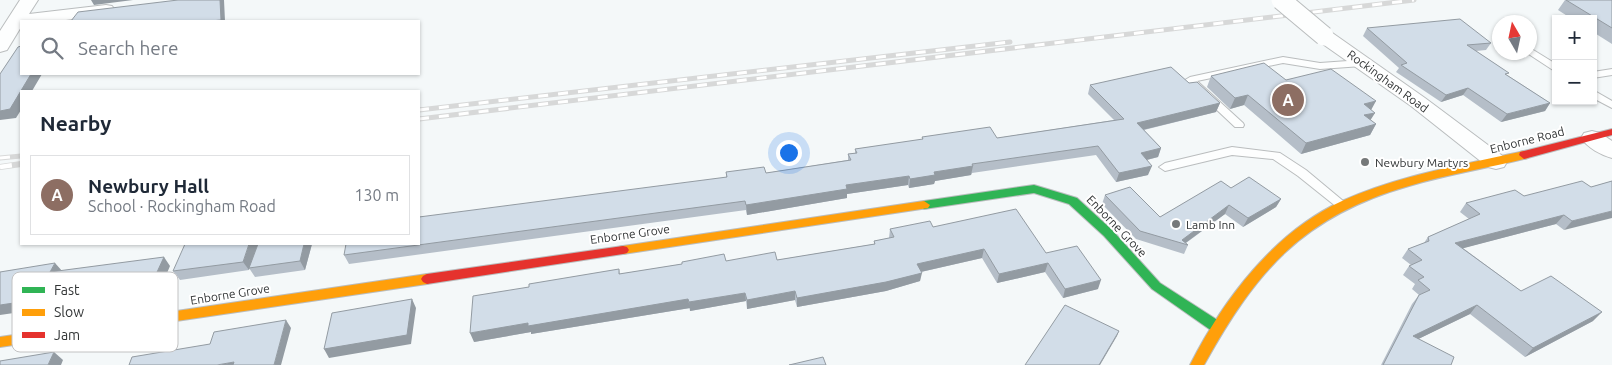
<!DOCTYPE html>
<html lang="en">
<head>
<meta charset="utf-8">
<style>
  body { margin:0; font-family:Ubuntu,sans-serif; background:#f6f6f7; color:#1f2937 }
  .controls { position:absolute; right:15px; top:15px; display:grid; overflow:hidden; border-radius:0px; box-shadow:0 1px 4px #0004 }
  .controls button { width:45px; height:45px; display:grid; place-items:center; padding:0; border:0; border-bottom:1px solid #e0e1e3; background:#fff; color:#1f2937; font:25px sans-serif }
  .compass { position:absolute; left:1492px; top:15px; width:45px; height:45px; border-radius:50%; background:#fff; box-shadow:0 1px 4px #0004; rotate:351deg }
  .you { position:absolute; left:788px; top:152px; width:18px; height:18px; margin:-12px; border:4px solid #fff; border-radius:50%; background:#1a73e8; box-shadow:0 0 0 8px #1a73e833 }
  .badge { display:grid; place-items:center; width:32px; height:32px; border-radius:50%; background:#76797a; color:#fff; font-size:16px; font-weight:700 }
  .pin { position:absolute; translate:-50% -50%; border:2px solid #fff; box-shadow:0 1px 5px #0006 }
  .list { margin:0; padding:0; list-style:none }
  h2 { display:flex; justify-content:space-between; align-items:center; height:65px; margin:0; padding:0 20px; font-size:21px }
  h2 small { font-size:16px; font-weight:400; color:#747a83 }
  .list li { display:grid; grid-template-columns:32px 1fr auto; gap:15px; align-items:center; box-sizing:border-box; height:80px; margin:0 10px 10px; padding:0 10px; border:1px solid #e0e1e3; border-radius:0px }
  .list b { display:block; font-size:19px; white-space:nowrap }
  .list p { margin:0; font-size:16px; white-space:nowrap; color:#747a83 }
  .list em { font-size:16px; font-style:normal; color:#747a83 }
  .icon { flex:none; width:28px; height:28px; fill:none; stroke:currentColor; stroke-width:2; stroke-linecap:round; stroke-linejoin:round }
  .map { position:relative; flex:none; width:1612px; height:365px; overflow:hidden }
  .search { position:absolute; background:#fff; box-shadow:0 1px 4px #0004; left:20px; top:20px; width:400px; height:55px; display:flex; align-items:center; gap:12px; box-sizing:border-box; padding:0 18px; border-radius:0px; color:#747a83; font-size:19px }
  .panel { position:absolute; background:#fff; box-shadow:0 1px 4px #0004; left:20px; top:90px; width:400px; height:155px; border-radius:0px }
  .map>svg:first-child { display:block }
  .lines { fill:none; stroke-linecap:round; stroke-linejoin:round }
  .lane-casing { stroke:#babdbe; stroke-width:2 }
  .street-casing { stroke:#babdbe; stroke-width:2 }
  .fast-casing { stroke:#babdbe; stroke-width:2 }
  .slow-casing { stroke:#babdbe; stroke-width:2 }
  .jam-casing { stroke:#babdbe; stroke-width:2 }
  .lane { fill:#fdfefe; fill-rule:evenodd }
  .street { fill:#fdfefe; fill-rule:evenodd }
  .fast { fill:#30b455; fill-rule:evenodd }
  .slow { fill:#ff9f0a; fill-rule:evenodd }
  .jam { fill:#e5322d; fill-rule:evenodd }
  .rail-far1-casing { stroke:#d7d8d8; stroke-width:5 }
  .rail-casing { stroke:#d7d8d8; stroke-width:6 }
  .rail-far1 { stroke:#fff; stroke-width:3; stroke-dasharray:10; stroke-linecap:butt }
  .rail { stroke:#fff; stroke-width:4.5; stroke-dasharray:12; stroke-linecap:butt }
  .street-bridge-casing { stroke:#babdbe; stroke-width:21; stroke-linecap:butt }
  .street-bridge { stroke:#fdfefe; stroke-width:19 }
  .wall { fill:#b5bec8 }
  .shaded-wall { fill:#939ba2 }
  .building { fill:#d2dde8; stroke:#939ba2 }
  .poi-dot { fill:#76797a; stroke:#fff; stroke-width:2 }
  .labels { text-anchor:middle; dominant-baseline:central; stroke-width:4; stroke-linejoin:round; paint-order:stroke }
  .street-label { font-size:12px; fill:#323536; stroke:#fff }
  .poi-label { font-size:12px; fill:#323536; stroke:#fff; text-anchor:start }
  .key { fill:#fff; stroke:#c2c2c3; stroke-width:1 }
  .key-label { font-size:14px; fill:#323536 }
</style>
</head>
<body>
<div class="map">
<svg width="1612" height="365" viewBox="0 0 1612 365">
  <rect width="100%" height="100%" fill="#f4f8f9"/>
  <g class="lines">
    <g class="lane-casing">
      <path id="lane" d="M 1530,48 L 1556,64 L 1556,72 L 1527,53 L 1530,52 Z
        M 1283,57 L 1320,63 L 1362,60 L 1367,63 L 1362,66 L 1320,69 L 1283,63 L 1197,81 L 1243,123 L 1244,125 L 1243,127 L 1235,127 L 1185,80 L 1190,77 Z
        M 1612,69 L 1612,75 L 1593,78 L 1593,72 Z
        M 1593,90 L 1612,101 L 1612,108 L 1593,98 Z
        M 1232,147 L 1280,153 L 1306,170 L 1348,205 L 1342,209 L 1338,208 L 1298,176 L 1273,159 L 1232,155 L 1165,171 L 1159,167 L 1165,163 Z"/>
    </g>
    <g class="street-casing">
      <path id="street" d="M 20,0 L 38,0 L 29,14 L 106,5 L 112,6 L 115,10 L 112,14 L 106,15 L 58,21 L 21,21 L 21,27 L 7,50 L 0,52 L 0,31 Z
        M 1324,30 L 1331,32 L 1425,98 L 1504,157 L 1507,162 L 1504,167 L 1496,169 L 1488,167 L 1411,106 L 1317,40 L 1315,36 L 1317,32 Z
        M 1592,131 L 1600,133 L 1612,141 L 1612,158 C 1601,155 1588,148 1581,138 L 1584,133 Z"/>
    </g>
    <g class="fast-casing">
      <path id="fast" d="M 1034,185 L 1077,198 L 1112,230 L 1160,283 L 1222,323 L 1224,327 L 1222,331 L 1217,332 L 1212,331 L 1152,289 L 1104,236 L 1069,204 L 1034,193 L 924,209 L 918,205 L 924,201 Z"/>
    </g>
    <g class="slow-casing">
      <path id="slow" d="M 1524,151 L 1529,155 L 1528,158 C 1489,168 1448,174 1409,186 C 1303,216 1256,271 1204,365 L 1190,365 C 1223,300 1274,232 1342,201 C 1399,175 1463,165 1524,151 Z
        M 924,201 L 930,205 L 928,208 L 623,254 L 619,253 L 617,250 L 619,247 L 623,246 Z
        M 427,274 L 431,276 L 433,279 L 431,282 L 427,284 L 0,347 L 0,337 Z"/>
    </g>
    <g class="jam-casing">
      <path id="jam" d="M 1612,129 L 1612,135 L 1524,159 L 1519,155 L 1520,152 Z
        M 623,246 L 627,247 L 629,250 L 627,253 L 623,254 L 427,284 L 423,282 L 421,279 L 423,276 L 427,274 Z"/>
    </g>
    <use href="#lane" class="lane"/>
    <use href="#street" class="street"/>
    <use href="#fast" class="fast"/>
    <use href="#slow" class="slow"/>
    <use href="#jam" class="jam"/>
    <g class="rail-far1-casing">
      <path id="rail-far1" d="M 419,110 L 1010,42
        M 419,119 L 1414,0
        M 0,158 L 21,156"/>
    </g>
    <g class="rail-casing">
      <path id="rail" d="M 0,167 L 21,164"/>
    </g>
    <use href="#rail-far1" class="rail-far1"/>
    <use href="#rail" class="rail"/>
    <g class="street-bridge-casing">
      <path id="street-bridge" d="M 1281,0 L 1324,36"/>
    </g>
    <use href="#street-bridge" class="street-bridge"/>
  </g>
  <path class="wall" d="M 1565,0 L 1612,0 L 1612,44 L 1593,32 L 1593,19 L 1572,19 L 1558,10 Z
    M 1367,28 L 1491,43 L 1486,50 L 1476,51 L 1507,75 L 1550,103 L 1545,111 L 1501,122 L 1463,95 L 1441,102 L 1396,72 L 1399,68 L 1363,36 Z
    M 1211,76 L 1286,80 L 1371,110 L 1370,120 L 1376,124 L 1370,135 L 1301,154 L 1244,105 L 1230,109 L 1207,87 Z
    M 1189,83 L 1220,103 L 1216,112 L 1144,130 L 1161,148 L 1158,157 L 1147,160 L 1148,175 L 1116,182 L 1096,155 L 972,173 L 971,175 L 935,181 L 934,184 L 909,188 L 908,185 L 847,194 L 847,198 L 747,215 L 746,210 L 349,264 L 344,255 L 726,177 L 726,172 L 766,173 L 848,160 L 848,154 L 855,153 L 855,149 L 922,140 L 922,137 L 997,138 L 1114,120 L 1088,94 L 1090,85 Z
    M 1612,181 L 1564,230 L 1556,224 L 1463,248 L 1521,291 L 1593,321 L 1525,357 L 1470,314 L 1418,339 L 1451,365 L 1381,365 L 1412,304 L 1419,295 L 1412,289 L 1415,284 L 1403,275 L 1409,266 L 1411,265 L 1402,258 L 1408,249 L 1424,243 L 1428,237 L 1469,219 L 1460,212 L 1466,203 L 1524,196 L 1591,187 Z
    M 1231,188 L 1281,199 L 1276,207 L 1243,227 L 1225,214 L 1186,243 L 1188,245 L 1184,254 L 1136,239 L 1102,204 L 1105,195 L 1160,217 Z
    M 933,227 L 1046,253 L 1098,289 L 1063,298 L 1045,272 L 997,283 L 982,258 L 921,272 L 920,281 L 886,291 L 797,307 L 795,300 L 747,309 L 746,301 L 690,311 L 690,308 L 531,334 L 531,332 L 474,342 L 529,287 L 619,269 L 620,274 L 682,264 L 726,261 L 777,260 L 874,244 L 874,241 L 889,238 L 890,229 Z
    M 312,244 L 305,270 L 255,277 L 249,268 L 249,270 L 180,280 L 173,271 L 252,259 Z"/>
  <path class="shaded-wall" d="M 91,0 L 133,0 L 94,5 Z
    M 220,0 L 224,0 L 225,21 L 211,21 Z
    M 31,74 L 42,74 L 32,91 L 21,91 L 21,110 L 16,118 L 0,120 L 0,111 Z
    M 1468,88 L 1463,95 L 1441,102 L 1446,95 Z
    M 1248,95 L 1244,105 L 1230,109 L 1235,98 Z
    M 1376,101 L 1370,112 L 1364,104 Z
    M 1220,103 L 1216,112 L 1134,132 L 1137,123 Z
    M 1550,103 L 1545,111 L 1501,122 L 1507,114 Z
    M 1375,113 L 1368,124 L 1364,115 Z
    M 1376,124 L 1370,135 L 1301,154 L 1306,143 Z
    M 1161,148 L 1158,157 L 1138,162 L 1141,153 Z
    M 973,166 L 971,175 L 935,181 L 934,184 L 909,188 L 910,179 L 934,172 Z
    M 1152,166 L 1148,175 L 1116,182 L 1119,173 Z
    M 909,176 L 908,185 L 847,194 L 847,198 L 747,215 L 746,205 L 846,185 Z
    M 1281,199 L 1276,207 L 1243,227 L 1248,218 Z
    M 1229,205 L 1225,214 L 1184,244 L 1182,240 Z
    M 1612,211 L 1612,218 L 1564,230 L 1572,221 Z
    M 1564,215 L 1556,224 L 1449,252 L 1455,243 Z
    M 249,244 L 258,244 L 249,270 L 243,262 Z
    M 304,244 L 312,244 L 305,270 L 300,261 Z
    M 984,249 L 982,258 L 916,273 L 917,264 Z
    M 164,257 L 170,266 L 159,292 L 0,315 L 0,305 Z
    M 55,263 L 63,272 L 50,272 Z
    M 1048,263 L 1045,272 L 997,283 L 999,274 Z
    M 922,273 L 920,281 L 886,291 L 797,307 L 797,298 Z
    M 1101,280 L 1098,289 L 1063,298 L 1065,289 Z
    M 795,291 L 795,300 L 747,309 L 747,300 Z
    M 745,293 L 746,301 L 690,311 L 689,302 Z
    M 412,299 L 416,308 L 411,344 L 329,358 L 324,349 Z
    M 688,299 L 690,308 L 531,334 L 531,332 L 474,342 L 470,333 L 528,323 Z
    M 1477,305 L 1470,314 L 1406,345 L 1413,336 Z
    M 1602,312 L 1593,321 L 1525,357 L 1533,348 Z
    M 286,320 L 291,328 L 281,365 L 274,365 Z
    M 1119,331 L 1117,336 L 1100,365 L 1099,365 Z
    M 54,352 L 63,360 L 61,365 L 48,365 Z
    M 234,362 L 236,365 L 217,365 Z"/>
  <path class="building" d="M 178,0 L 220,0 L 221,20 L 211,21 L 71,21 L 78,12 Z
    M 1566,0 L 1612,0 L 1612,28 Z
    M 1460,19 L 1491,43 L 1467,45 L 1509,73 L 1505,74 L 1550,103 L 1507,114 L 1468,88 L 1446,95 L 1401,65 L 1407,63 L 1367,28 Z
    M 21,46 L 21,74 L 31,74 L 10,109 L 0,111 L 0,74 L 18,47 Z
    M 1264,63 L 1286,80 L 1331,69 L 1376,101 L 1364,104 L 1375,113 L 1364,115 L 1376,124 L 1306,143 L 1248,95 L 1235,98 L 1211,76 Z
    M 1171,67 L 1189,83 L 1197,82 L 1220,103 L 1137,123 L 1161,148 L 1141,153 L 1152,166 L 1119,173 L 1098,146 L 972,164 L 973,166 L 934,172 L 935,175 L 910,179 L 909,176 L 846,185 L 847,189 L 746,205 L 745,201 L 344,255 L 346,244 L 419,244 L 419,217 L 727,177 L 726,172 L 764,167 L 766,173 L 851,160 L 848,154 L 857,153 L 855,149 L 923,139 L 922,137 L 990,127 L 997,138 L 1124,119 L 1090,85 Z
    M 1249,177 L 1281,199 L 1248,218 L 1229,205 L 1182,240 L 1188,245 L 1140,231 L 1105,195 L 1130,187 L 1160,217 L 1221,181 L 1231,188 Z
    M 1582,181 L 1591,187 L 1612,181 L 1612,211 L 1572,221 L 1564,215 L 1455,243 L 1521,291 L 1551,276 L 1602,312 L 1533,348 L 1477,305 L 1413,336 L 1454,357 L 1451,365 L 1383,365 L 1419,295 L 1430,290 L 1418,280 L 1424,277 L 1409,266 L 1422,260 L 1408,249 L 1429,241 L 1428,237 L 1480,214 L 1466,203 L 1515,190 L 1524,196 Z
    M 1016,209 L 1046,253 L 1077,246 L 1101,280 L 1065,289 L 1048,263 L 999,274 L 984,249 L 917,264 L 922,273 L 886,282 L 797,298 L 795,291 L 747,300 L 745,293 L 689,302 L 688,299 L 528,326 L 528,323 L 470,333 L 473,296 L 529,287 L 529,284 L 619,269 L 619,274 L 682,264 L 682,262 L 724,254 L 726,261 L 775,252 L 777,260 L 875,244 L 874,241 L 894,237 L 890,229 L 930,221 L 933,227 Z
    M 185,244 L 249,244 L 243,262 L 173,271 Z
    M 258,244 L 304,244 L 300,261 L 249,268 Z
    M 164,257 L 152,283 L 0,305 L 0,272 L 55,263 L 50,272 Z
    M 412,299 L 407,335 L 324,349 L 332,313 Z
    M 1065,305 L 1119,331 L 1099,365 L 1025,365 Z
    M 286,320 L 274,365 L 233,365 L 234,362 L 217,365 L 129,365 L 132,357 L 210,344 L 214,332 Z
    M 54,352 L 48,365 L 0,365 L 0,361 Z
    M 823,357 L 826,365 L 789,365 Z"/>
  <g class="poi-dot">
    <circle cx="1365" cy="162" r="5"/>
    <circle cx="1176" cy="224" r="5"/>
  </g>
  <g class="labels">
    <g class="street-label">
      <text transform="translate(1388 81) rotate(36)">Rockingham Road</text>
      <text transform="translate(1527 140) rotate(-14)">Enborne Road</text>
      <text transform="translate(1117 226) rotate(46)">Enborne Grove</text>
      <text transform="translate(630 234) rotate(-8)">Enborne Grove</text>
      <text transform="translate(230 294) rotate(-9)">Enborne Grove</text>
    </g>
    <g class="poi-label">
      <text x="1375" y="162">Newbury Martyrs</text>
      <text x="1186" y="224">Lamb Inn</text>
    </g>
  </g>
  <rect x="12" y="272" width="166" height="80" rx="8" class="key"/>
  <rect x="22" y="287" width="23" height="6" fill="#30b455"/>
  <rect x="22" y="309" width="23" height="7" fill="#ff9f0a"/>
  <rect x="22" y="332" width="23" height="6" fill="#e5322d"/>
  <g class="key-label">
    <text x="54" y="295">Fast</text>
    <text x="54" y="317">Slow</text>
    <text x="54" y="340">Jam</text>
  </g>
</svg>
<div class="controls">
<button>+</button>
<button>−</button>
</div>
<svg class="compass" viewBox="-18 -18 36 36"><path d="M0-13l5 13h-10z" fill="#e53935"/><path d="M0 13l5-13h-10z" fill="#747a83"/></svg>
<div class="you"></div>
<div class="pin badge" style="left:1288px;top:100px;background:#8d6e63">A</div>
<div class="search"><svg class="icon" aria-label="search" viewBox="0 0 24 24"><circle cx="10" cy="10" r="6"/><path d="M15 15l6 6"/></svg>Search here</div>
<section class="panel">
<h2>Nearby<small></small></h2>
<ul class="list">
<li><span class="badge" style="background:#8d6e63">A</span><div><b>Newbury Hall</b><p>School · Rockingham Road</p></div><em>130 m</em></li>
</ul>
</section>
</div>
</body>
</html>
